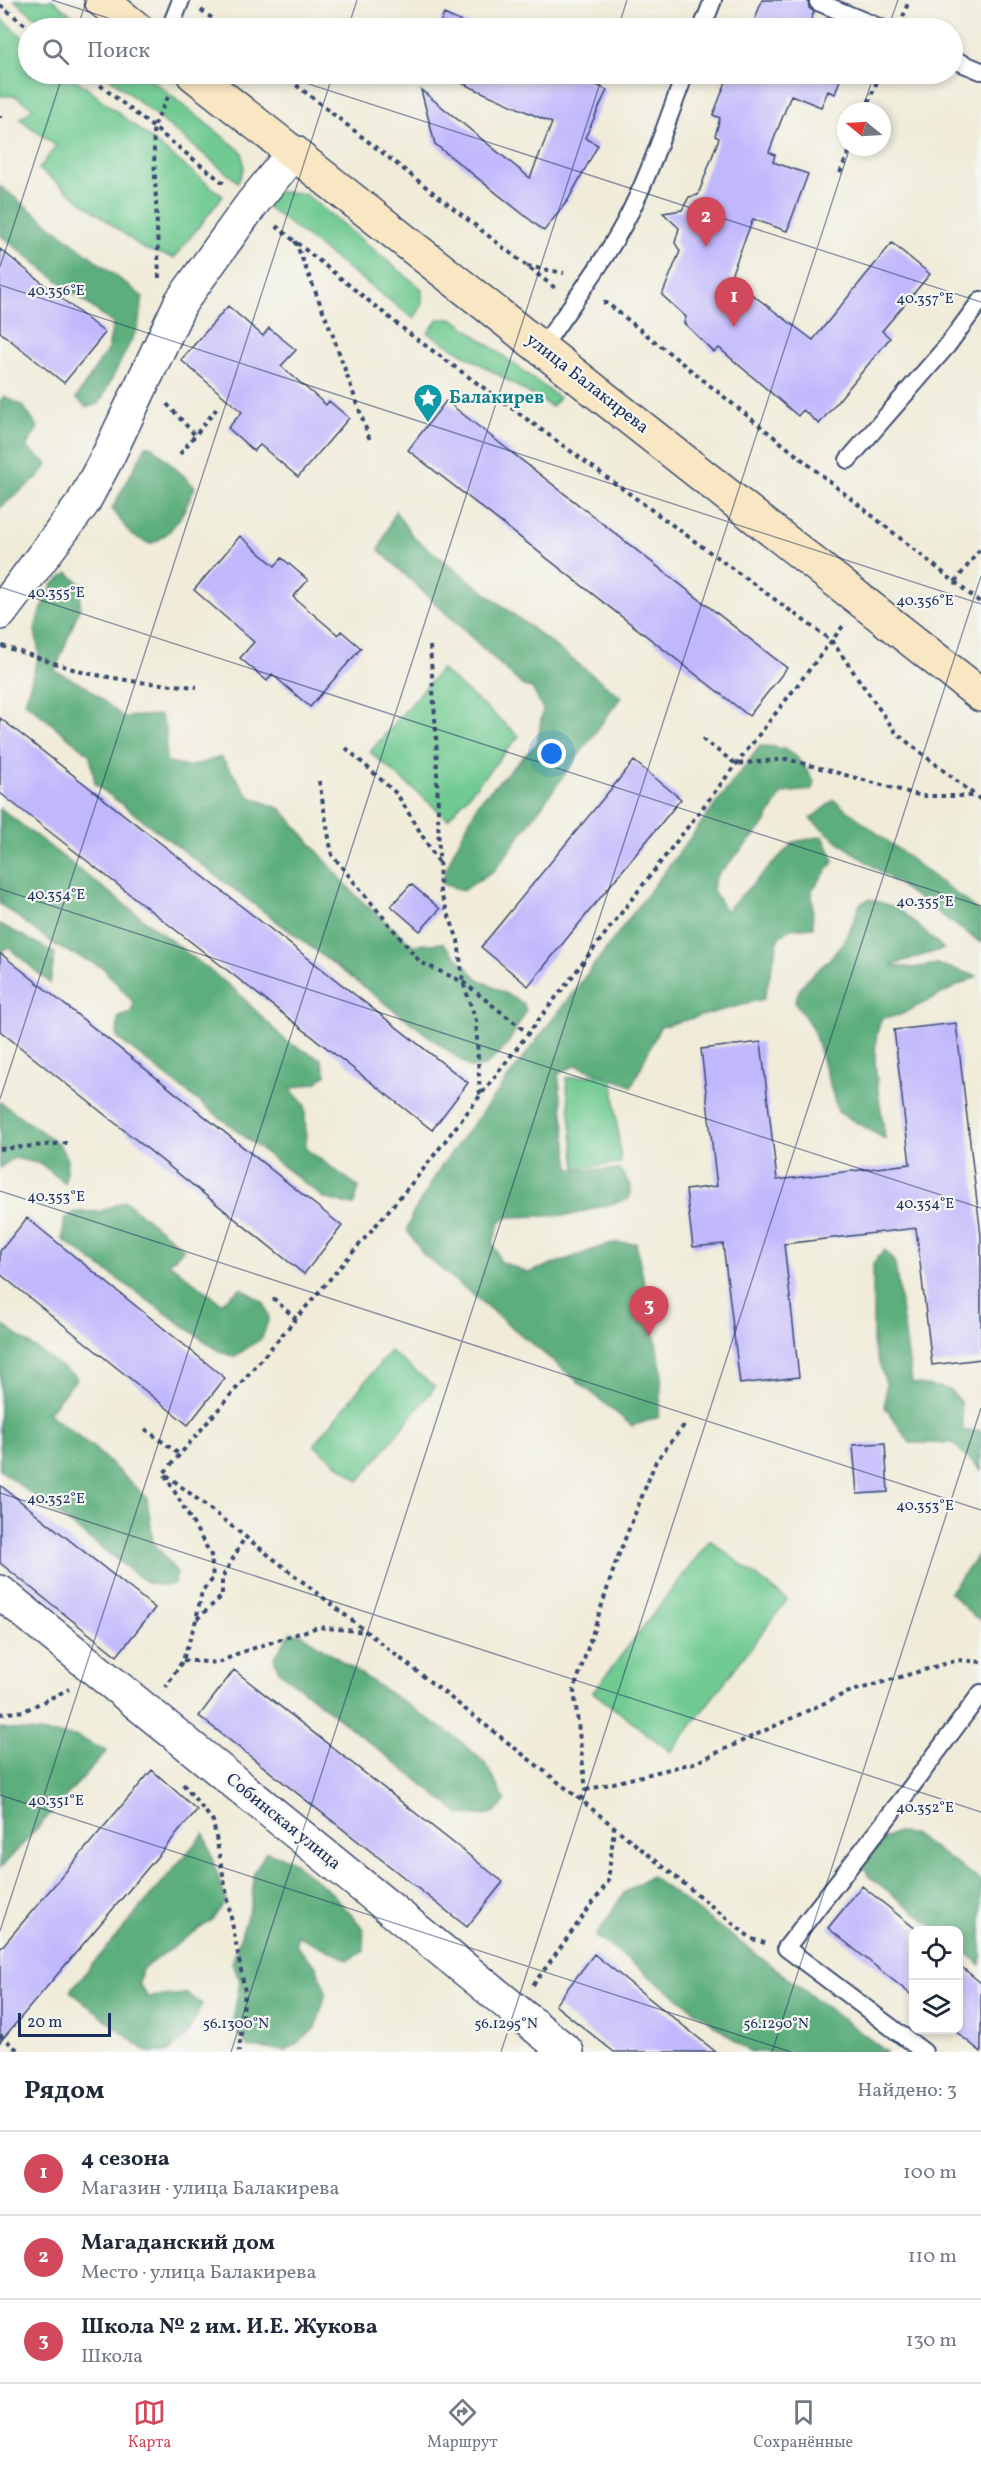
<!DOCTYPE html>
<html lang="ru">
<head>
<meta charset="utf-8">
<style>
  body { margin:0; font-family:Vollkorn,serif; background:#f6f6f7; color:#1f2937 }
  .controls { position:absolute; right:18px; bottom:18px; display:grid; overflow:hidden; border-radius:12px; box-shadow:0 3px 9px #0003 }
  .controls button { width:54px; height:54px; display:grid; place-items:center; padding:0; border:0; border-bottom:2px solid #e0e1e3; background:#fff; color:#1f2937; font:30px sans-serif }
  .compass { position:absolute; left:837px; top:102px; width:54px; height:54px; border-radius:50%; background:#fff; box-shadow:0 3px 9px #0003; rotate:288deg }
  .scale { position:absolute; left:18px; bottom:15px; width:93px; box-sizing:border-box; padding-left:6px; border:3px solid #1b2f5e; border-top:0; font-size:16px; line-height:21px; white-space:nowrap; color:#1b2f5e; -webkit-text-stroke:4px #f6f6f2; paint-order:stroke }
  .you { position:absolute; left:552px; top:754px; width:21px; height:21px; margin:-15px; border:4px solid #fff; border-radius:50%; background:#1a73e8; box-shadow:0 0 0 9px #1a73e833 }
  .badge { display:grid; place-items:center; width:39px; height:39px; border-radius:50%; background:#d1495b; color:#fff; font-size:20px; font-weight:700 }
  .pin { position:absolute; translate:-50% -50px; filter:drop-shadow(0 2px 3px #0008) }
  .pin::after { content:''; position:absolute; top:32px; width:21px; height:18px; background:inherit; clip-path:polygon(0 0,100% 0,50% 100%) }
  .list { margin:0; padding:0; list-style:none }
  h2 { display:flex; justify-content:space-between; align-items:center; height:78px; margin:0; padding:0 24px; font-size:26px }
  h2 small { font-size:20px; font-weight:400; color:#747a83 }
  .list li { display:grid; grid-template-columns:39px 1fr auto; gap:18px; align-items:center; box-sizing:border-box; height:84px; padding:0 24px; border-top:2px solid #e0e1e3 }
  .list b { display:block; font-size:22px; white-space:nowrap }
  .list p { margin:0; font-size:20px; white-space:nowrap; color:#747a83 }
  .list em { font-size:20px; font-style:normal; color:#747a83 }
  .icon { flex:none; width:33px; height:33px; fill:none; stroke:currentColor; stroke-width:2; stroke-linecap:round; stroke-linejoin:round }
  .map { position:relative; flex:none; width:981px; height:2052px; overflow:hidden }
  .search { position:absolute; background:#fff; box-shadow:0 3px 9px #0003; left:18px; right:18px; top:18px; height:66px; display:flex; align-items:center; gap:15px; box-sizing:border-box; padding:0 21px; border-radius:33px; color:#747a83; font-size:22px }
  .sheet { height:330px; background:#fff }
  nav { display:flex; justify-content:space-around; align-items:center; box-sizing:border-box; height:84px; border-top:2px solid #e0e1e3; background:#fff; font-size:16px; color:#747a83 }
  nav a { display:grid; justify-items:center; gap:3px }
  nav .on { color:#d1495b }
  .map>svg:first-child { display:block }
  .green { fill:#70ca91; stroke:#467c78; stroke-width:1.5 }
  .forest { fill:#5cae7b; stroke:#3c6e6c; stroke-width:1.5 }
  .building { fill:#c1b7fd }
  .lines { fill:none; stroke-linecap:round; stroke-linejoin:round }
  .lane-casing { stroke:#3b4b70; stroke-width:20 }
  .street-casing { stroke:#3b4b70; stroke-width:36 }
  .secondary-casing { stroke:#3b4b70; stroke-width:36 }
  .path { stroke:#3b4b70; stroke-width:4; stroke-dasharray:4.5 4.5; stroke-linecap:butt }
  .lane { stroke:#fff; stroke-width:16 }
  .street { stroke:#fff; stroke-width:33 }
  .secondary { stroke:#f9e7c3; stroke-width:33 }
  .ticks { fill:none; stroke:#1b2f5e; stroke-width:1.5; stroke-opacity:0.45 }
  .labels { text-anchor:middle; dominant-baseline:central; stroke-width:4.5; stroke-linejoin:round; paint-order:stroke }
  .street-label { font-size:18px; fill:#1b2f5e; stroke:#f6f6f2 }
  .culture-label { font-size:18px; font-weight:bold; fill:#0d838f; stroke:#f6f6f2; text-anchor:start }
  .ticks-label { font-size:15px; text-anchor:middle; fill:#1b2f5e; stroke:#f6f6f2; stroke-width:4.5; stroke-linejoin:round; paint-order:stroke }
</style>
</head>
<body>
<div class="map">
<svg width="981" height="2052" viewBox="0 0 981 2052">
  <rect width="100%" height="100%" fill="#f6f6f2"/>
  <filter id="ink" filterUnits="userSpaceOnUse"><feTurbulence type="fractalNoise" baseFrequency=".0167" numOctaves="2"/><feDisplacementMap in="SourceGraphic" scale="12" xChannelSelector="R" yChannelSelector="G"/><feConvolveMatrix kernelMatrix="1 2 1 2 8 2 1 2 1" color-interpolation-filters="sRGB"/></filter>
  <filter id="wash" filterUnits="userSpaceOnUse"><feTurbulence type="fractalNoise" baseFrequency=".008" numOctaves="4" result="noise"/><feDisplacementMap in="SourceGraphic" scale="24" xChannelSelector="R" yChannelSelector="G"/><feGaussianBlur stdDeviation="1.35" result="paint"/><feColorMatrix in="noise" values="0 0 0 0 0 0 0 0 0 0 0 0 0 0 0 0 0 1.4 0 .05"/><feComposite in="paint" operator="in"/></filter>
  <g filter="url(#wash)">
    <rect width="100%" height="100%" fill="#f0ecd9"/>
    <path class="green" d="M 14,0 L 53,0 L 88,28 L 49,28 Z
      M 0,18 L 28,41 L 28,74 L 69,74 L 223,196 L 174,258 L 144,249 L 39,169 L 56,146 L 20,119 L 33,108 L 15,96 L 0,96 Z
      M 105,74 L 144,74 L 242,152 L 244,168 L 238,182 Z
      M 273,191 L 305,194 L 422,289 L 422,305 L 414,319 L 262,203 Z
      M 438,319 L 454,319 L 559,398 L 552,407 L 428,333 Z
      M 441,669 L 519,736 L 448,819 L 370,752 Z
      M 612,1073 L 621,1163 L 576,1168 L 566,1078 Z
      M 390,1351 L 435,1387 L 359,1481 L 314,1445 Z
      M 710,1540 L 787,1600 L 671,1752 L 593,1692 Z"/>
    <path class="forest" d="M 0,186 L 143,297 L 138,327 L 99,404 L 86,407 L 76,398 L 108,349 L 113,324 L 0,235 Z
      M 4,396 L 23,406 L 38,428 L 26,447 L 48,464 L 38,477 L 0,508 L 0,401 Z
      M 146,446 L 153,447 L 195,487 C 185,510 174,535 150,544 L 131,535 L 112,509 Z
      M 395,511 L 413,537 L 621,697 L 495,870 L 462,891 L 441,883 L 453,853 L 479,802 L 537,743 L 543,710 L 532,688 L 523,686 L 379,550 Z
      M 68,573 L 81,584 L 80,607 L 55,671 L 87,687 L 123,717 L 160,715 L 166,730 L 166,761 L 188,767 L 221,757 L 250,797 L 281,809 L 356,896 L 413,945 L 443,943 L 478,979 L 523,1003 L 526,1011 L 506,1047 L 485,1066 L 471,1068 L 95,784 L 90,755 L 25,702 L 39,654 L 35,630 L 38,617 L 53,584 Z
      M 760,746 C 793,746 796,755 814,781 L 812,790 L 782,793 L 764,825 L 716,877 L 712,889 L 726,911 L 794,842 L 823,836 L 834,861 L 812,890 L 813,927 L 790,929 L 779,937 L 764,999 L 660,1027 L 632,1086 L 576,1065 L 558,1074 L 570,1169 L 620,1170 L 631,1186 L 629,1199 L 571,1215 L 508,1217 L 500,1221 L 493,1243 L 500,1261 L 528,1273 L 612,1243 L 636,1243 L 662,1372 L 659,1417 L 632,1426 L 423,1254 L 407,1230 L 412,1215 L 442,1165 Z
      M 834,800 L 981,913 L 981,943 L 840,843 L 810,819 Z
      M 0,808 L 235,990 L 287,1042 L 321,1059 L 326,1074 L 318,1082 L 290,1089 L 305,1105 L 306,1149 L 359,1187 L 354,1205 L 325,1199 L 117,1038 L 118,1018 L 131,1012 L 134,1003 L 102,967 L 58,947 L 0,904 Z
      M 869,899 L 898,908 L 944,949 L 891,965 L 913,968 L 937,964 L 977,976 L 900,1015 L 882,1018 C 867,1050 881,1103 885,1139 L 838,1112 L 813,1029 L 795,1002 C 802,975 817,975 833,955 C 847,939 853,924 860,904 Z
      M 0,924 L 55,953 L 50,983 L 9,948 L 0,951 Z
      M 0,1102 L 59,1144 L 67,1159 L 65,1183 L 41,1164 L 14,1158 L 0,1168 Z
      M 125,1201 L 184,1249 L 169,1263 L 221,1303 L 241,1288 L 264,1303 L 269,1318 L 262,1338 L 234,1357 L 219,1351 L 63,1240 L 64,1219 L 75,1212 L 99,1212 Z
      M 885,1250 L 895,1263 L 912,1383 L 949,1389 L 961,1403 L 963,1431 L 981,1431 L 981,1470 L 952,1443 L 910,1443 L 885,1407 L 886,1383 L 873,1345 L 873,1263 Z
      M 0,1323 L 77,1378 L 48,1413 L 94,1448 L 147,1498 L 153,1542 L 177,1573 L 174,1584 L 164,1586 L 146,1582 L 0,1470 Z
      M 981,1550 L 981,1620 L 972,1615 L 950,1592 Z
      M 291,1632 L 301,1634 L 454,1736 L 484,1762 L 505,1800 C 497,1819 478,1815 460,1814 L 279,1671 L 274,1658 Z
      M 0,1728 L 75,1736 L 107,1751 L 0,1869 Z
      M 204,1833 L 226,1901 L 212,1920 L 142,1969 L 139,1984 L 148,1997 L 187,1994 L 202,2004 L 188,2034 L 168,2052 L 147,2052 L 70,1991 Z
      M 894,1833 L 913,1834 L 981,1881 L 981,1965 L 959,1947 L 958,1930 L 938,1930 L 870,1877 L 862,1864 L 882,1840 Z
      M 266,1852 L 289,1859 L 331,1892 L 363,1928 L 364,1951 L 348,1960 L 297,1935 L 297,1947 L 316,1966 L 326,1992 L 316,2028 L 287,2051 L 249,2047 L 232,2025 L 240,1981 L 232,1963 L 252,1901 L 253,1875 Z
      M 651,1876 L 887,2052 L 750,2052 L 596,1936 L 624,1893 Z"/>
    <g id="blocks">
      <path class="building" d="M 762,0 L 808,0 L 809,8 L 814,12 L 808,27 L 812,28 L 752,28 Z
        M 444,14 L 475,28 L 438,28 Z
        M 441,74 L 572,74 L 607,90 L 585,138 L 598,145 L 568,200 L 544,231 L 435,144 L 421,90 L 530,178 L 552,123 Z
        M 729,74 L 734,77 L 735,74 L 842,74 L 835,94 L 828,91 L 821,107 L 791,95 L 769,152 L 775,155 L 773,162 L 808,174 L 787,231 L 753,219 L 730,278 L 813,340 L 892,243 L 930,274 L 882,331 L 890,338 L 819,424 L 803,410 L 798,416 L 719,348 L 714,352 L 684,323 L 686,317 L 662,295 L 680,251 L 675,243 L 679,228 L 663,213 L 682,210 L 689,197 L 698,195 L 719,138 L 715,136 L 720,118 L 713,115 Z
        M 0,249 L 105,333 L 64,383 L 0,332 Z
        M 228,306 L 263,336 L 269,328 L 296,350 L 281,366 L 326,405 L 329,401 L 349,418 L 298,477 L 260,445 L 254,451 L 228,428 L 242,412 L 181,360 Z
        M 446,401 L 787,668 L 749,716 L 408,450 Z
        M 240,536 L 275,566 L 282,558 L 308,580 L 293,597 L 338,635 L 341,631 L 361,648 L 310,707 L 272,674 L 267,681 L 240,658 L 254,642 L 194,590 Z
        M 0,718 L 468,1083 L 432,1130 L 0,793 Z
        M 634,761 L 681,799 L 528,986 L 481,947 Z
        M 411,884 L 440,909 L 420,931 L 391,906 Z
        M 0,953 L 342,1226 L 304,1274 L 0,1031 Z
        M 956,1023 L 981,1236 L 981,1359 L 932,1365 L 916,1228 L 784,1244 L 799,1377 L 740,1384 L 723,1244 L 693,1247 L 686,1190 L 717,1186 L 701,1049 L 761,1042 L 777,1180 L 910,1164 L 894,1030 Z
        M 27,1218 L 225,1378 L 188,1425 L 0,1274 L 0,1251 Z
        M 885,1443 L 888,1492 L 857,1494 L 853,1445 Z
        M 0,1485 L 155,1608 L 117,1656 L 0,1563 Z
        M 234,1670 L 503,1882 L 467,1927 L 199,1716 Z
        M 152,1770 L 197,1810 L 0,2042 L 0,1949 Z
        M 862,1886 L 917,1930 L 914,1930 L 914,1997 L 828,1928 Z
        M 594,1954 L 716,2052 L 614,2052 L 555,2005 Z
        M 958,1964 L 981,1983 L 981,2052 L 954,2030 L 958,2030 Z"/>
    </g>
  </g>
  <g filter="url(#ink)">
    <use href="#blocks" fill-opacity="0" stroke="#3b4b70" stroke-width="1.5"/>
    <g class="lines">
      <g class="lane-casing">
        <path id="lane" d="M 818,2 L 881,28
          M 170,28 L 181,0
          M 702,28 L 713,0
          M 952,59 L 981,71
          M 542,348 C 570,306 601,267 625,222 C 650,175 666,123 685,74
          M 848,460 L 947,346 L 981,300
          M 924,2052 L 786,1948 L 903,1798 L 981,1693"/>
      </g>
      <g class="street-casing">
        <path id="street" d="M 0,613 L 83,503 L 108,456 L 181,302 L 251,205 L 294,152
          M 0,1592 L 567,2052"/>
      </g>
      <g class="secondary-casing">
        <path id="secondary" d="M 101,0 L 136,28
          M 193,74 L 981,695"/>
      </g>
      <path class="path" d="M 0,5 L 29,28
        M 201,10 L 225,28
        M 903,17 L 909,0
        M 86,74 L 226,185
        M 282,74 L 555,288
        M 865,111 L 880,74
        M 0,116 L 0,118
        M 840,173 L 851,147
        M 276,226 L 411,335 L 832,641 L 896,733 L 981,800
        M 295,241 L 332,333 L 371,443
        M 527,266 L 564,273
        M 159,278 L 153,127 L 169,95
        M 603,303 L 607,303 L 981,603
        M 167,404 L 195,435
        M 180,454 L 218,407
        M 955,582 L 981,548
        M 2,646 L 85,673 L 138,682 L 197,687
        M 430,646 L 436,732 L 440,892 L 458,940 L 463,982 L 476,1021 L 480,1096
        M 702,739 L 736,764 L 787,759 L 922,796 L 975,796
        M 346,748 L 397,794 L 439,863
        M 319,781 L 332,855 L 420,962 L 463,982 L 529,1034
        M 0,1149 L 67,1143
        M 273,1298 L 296,1319
        M 145,1429 L 179,1454
        M 165,1475 L 211,1555 L 213,1579 L 202,1591 L 196,1620 L 183,1660 L 166,1687
        M 197,1619 L 222,1596 L 222,1578 L 245,1537
        M 183,1660 L 218,1663 L 239,1653 L 318,1627 L 366,1632
        M 0,1714 L 24,1711 L 69,1689
        M 183,1784 L 213,1821 L 245,1992 L 239,2052
        M 586,1790 L 697,1762 L 846,1693 L 958,1660 L 981,1662
        M 581,1800 L 586,1790 L 574,1690 L 617,1559 L 656,1461 L 685,1424
        M 765,1943 L 752,1939 L 581,1800 L 164,1473 L 418,1176 L 843,626
        M 533,1985 L 608,1882 L 614,1828
        M 0,2035 L 20,2052"/>
      <use href="#lane" class="lane"/>
      <use href="#street" class="street"/>
      <use href="#secondary" class="secondary"/>
    </g>
  </g>
  <path class="ticks" d="M 52,0 L 139,28M 77,28 L 87,0M 348,28 L 357,0M 618,28 L 627,0M 888,28 L 898,0M 278,74 L 981,302M 862,111 L 874,74M 0,267 L 63,74M 0,285 L 981,604M 0,587 L 981,906M 0,889 L 981,1208M 0,1099 L 333,74M 0,1191 L 981,1510M 0,1493 L 981,1812M 0,1795 L 791,2052M 0,1931 L 603,74M 231,2052 L 850,147M 501,2052 L 981,576M 772,2052 L 981,1408"/>
  <defs>
    <g id="sight-pin" transform="scale(1.5)"><path d="M0 17L-7.5 6A9.5 9.5 0 1 1 7.5 6Z" fill="#0f9aa8" stroke="#f6f6f2"/><path d="M0-6L1.8-2.2L6-1.7L2.9 1.2L3.7 5.4L0 3.3L-3.7 5.4L-2.9 1.2L-6-1.7L-1.8-2.2Z" fill="#fff"/></g>
  </defs>
  <g fill-rule="evenodd">
    <use href="#sight-pin" x="428" y="398"/>
  </g>
  <g class="labels">
    <g class="street-label">
      <text transform="translate(587 384) rotate(38)">улица Балакирева</text>
      <text transform="translate(283 1822) rotate(39)">Собинская улица</text>
    </g>
    <g class="culture-label">
      <text x="449" y="398">Балакирев</text>
    </g>
  </g>
  <g class="ticks-label">
    <text x="56" y="295">40.356°E</text>
    <text x="925" y="303">40.357°E</text>
    <text x="56" y="597">40.355°E</text>
    <text x="925" y="605">40.356°E</text>
    <text x="56" y="899">40.354°E</text>
    <text x="925" y="906">40.355°E</text>
    <text x="56" y="1201">40.353°E</text>
    <text x="925" y="1208">40.354°E</text>
    <text x="56" y="1503">40.352°E</text>
    <text x="925" y="1510">40.353°E</text>
    <text x="56" y="1805">40.351°E</text>
    <text x="925" y="1812">40.352°E</text>
    <text x="236" y="2028">56.1300°N</text>
    <text x="506" y="2028">56.1295°N</text>
    <text x="776" y="2028">56.1290°N</text>
  </g>
</svg>
<div class="controls">
<button><svg class="icon" aria-label="locate" viewBox="0 0 24 24"><circle cx="12" cy="12" r="6"/><path d="M12 2v4M12 18v4M2 12h4M18 12h4"/></svg></button>
<button><svg class="icon" aria-label="layers" viewBox="0 0 24 24"><path d="M12 4l9 5-9 5-9-5zM3 14l9 5 9-5"/></svg></button>
</div>
<svg class="compass" viewBox="-18 -18 36 36"><path d="M0-13l5 13h-10z" fill="#e53935"/><path d="M0 13l5-13h-10z" fill="#747a83"/></svg>
<div class="scale">20 m</div>
<div class="you"></div>
<div class="pin badge" style="left:734px;top:327px">1</div>
<div class="pin badge" style="left:706px;top:247px">2</div>
<div class="pin badge" style="left:649px;top:1336px">3</div>
<div class="search"><svg class="icon" aria-label="search" viewBox="0 0 24 24"><circle cx="10" cy="10" r="6"/><path d="M15 15l6 6"/></svg>Поиск</div>
</div>
<section class="sheet">
<h2>Рядом<small>Найдено: 3</small></h2>
<ul class="list">
<li><span class="badge">1</span><div><b>4 сезона</b><p>Магазин · улица Балакирева</p></div><em>100 m</em></li>
<li><span class="badge">2</span><div><b>Магаданский дом</b><p>Место · улица Балакирева</p></div><em>110 m</em></li>
<li><span class="badge">3</span><div><b>Школа № 2 им. И.Е. Жукова</b><p>Школа</p></div><em>130 m</em></li>
</ul>
</section>
<nav>
<a class="on"><svg class="icon" aria-label="map" viewBox="0 0 24 24"><path d="M3 6l6-2 6 2 6-2v14l-6 2-6-2-6 2zM9 4v14M15 6v14"/></svg>Карта</a>
<a><svg class="icon" aria-label="directions" viewBox="0 0 24 24"><path d="M12 3l9 9-9 9-9-9zM9 14v-3h6M13 9l2 2-2 2"/></svg>Маршрут</a>
<a><svg class="icon" aria-label="saved" viewBox="0 0 24 24"><path d="M7 4h10v16l-5-4-5 4z"/></svg>Сохранённые</a>
</nav>
</body>
</html>
